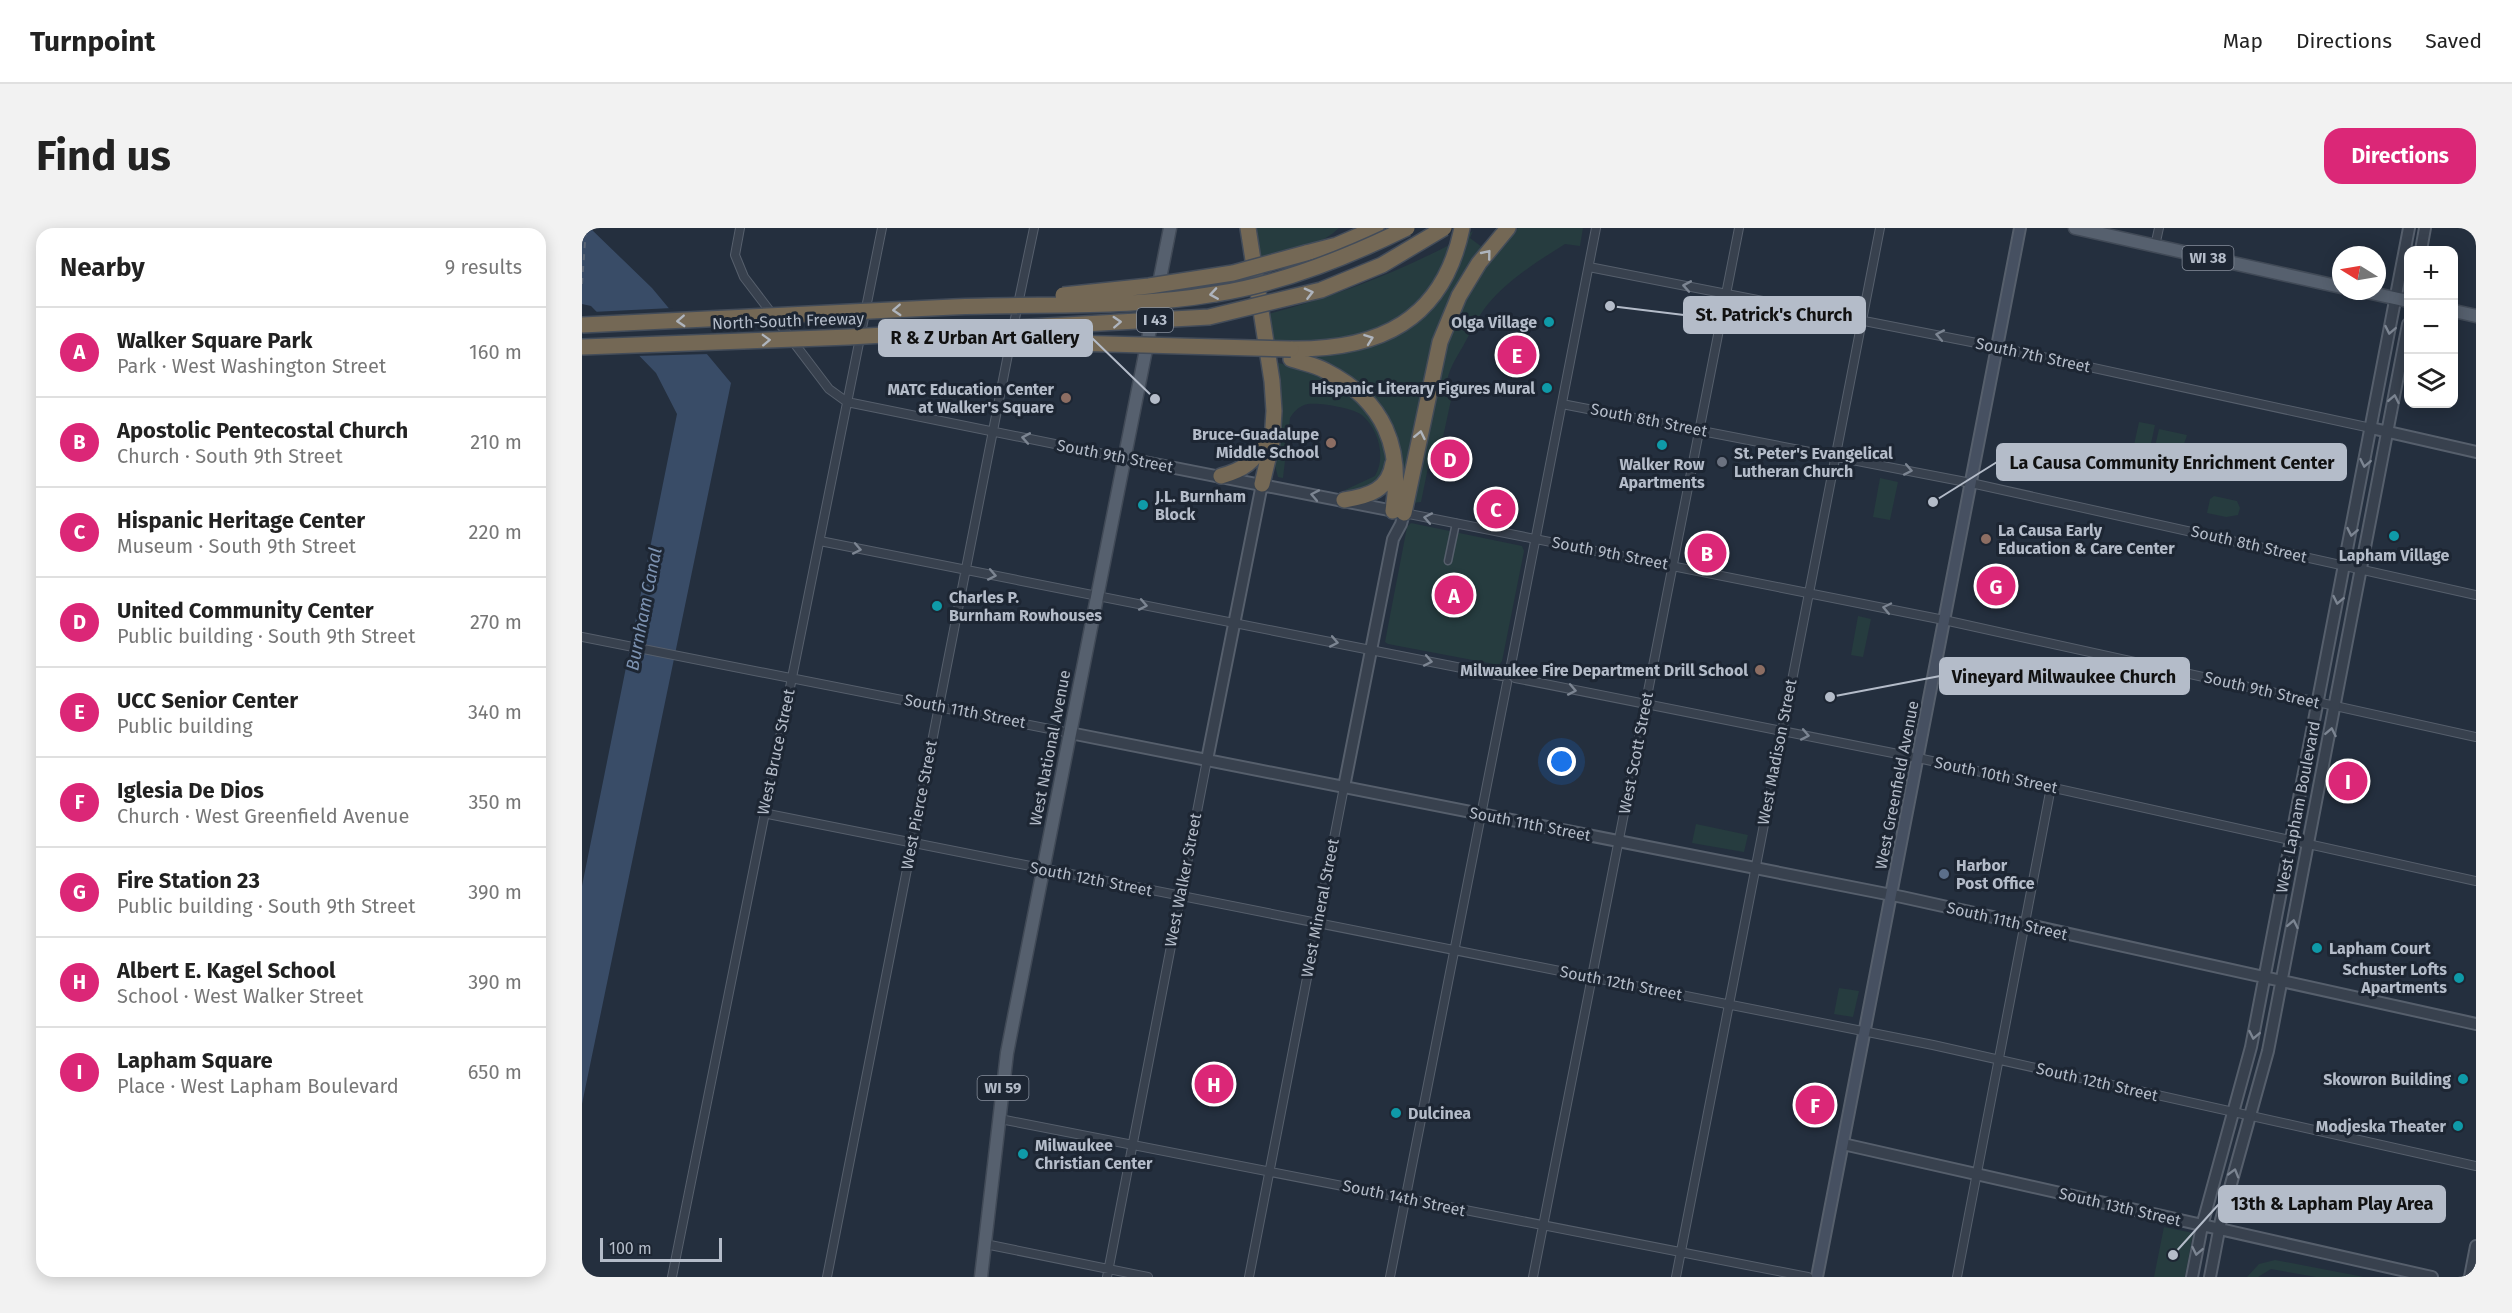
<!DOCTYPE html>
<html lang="en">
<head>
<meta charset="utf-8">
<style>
  body { margin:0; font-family:"Fira Sans",sans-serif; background:#f2f2f2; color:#222 }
  .controls { position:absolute; right:18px; top:18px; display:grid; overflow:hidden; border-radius:12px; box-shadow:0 3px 15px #0003 }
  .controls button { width:54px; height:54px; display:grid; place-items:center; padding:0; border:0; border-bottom:2px solid #e0e0e0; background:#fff; color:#222; font:30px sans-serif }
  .compass { position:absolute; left:1750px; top:18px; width:54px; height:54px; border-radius:50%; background:#fff; box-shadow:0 3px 15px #0003; rotate:281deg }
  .scale { position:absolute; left:18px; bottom:15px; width:122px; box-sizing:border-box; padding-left:6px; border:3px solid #b4bcc9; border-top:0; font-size:16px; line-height:21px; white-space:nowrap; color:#b4bcc9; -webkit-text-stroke:4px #1d2633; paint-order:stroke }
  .you { position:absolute; left:980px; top:534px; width:21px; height:21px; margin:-15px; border:4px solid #fff; border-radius:50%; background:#1a73e8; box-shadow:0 0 0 9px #1a73e833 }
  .badge { display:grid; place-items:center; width:39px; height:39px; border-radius:50%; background:#db2777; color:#fff; font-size:20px; font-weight:700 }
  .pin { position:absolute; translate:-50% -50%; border:3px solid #fff; box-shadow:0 2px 6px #0006 }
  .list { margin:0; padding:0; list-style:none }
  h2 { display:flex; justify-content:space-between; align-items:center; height:78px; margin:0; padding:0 24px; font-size:26px }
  h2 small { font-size:20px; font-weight:400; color:#767676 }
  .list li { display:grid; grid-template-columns:39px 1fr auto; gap:18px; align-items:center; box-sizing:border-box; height:90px; padding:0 24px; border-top:2px solid #e0e0e0 }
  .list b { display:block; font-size:22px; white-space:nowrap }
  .list p { margin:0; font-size:20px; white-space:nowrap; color:#767676 }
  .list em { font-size:20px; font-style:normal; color:#767676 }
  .icon { flex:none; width:33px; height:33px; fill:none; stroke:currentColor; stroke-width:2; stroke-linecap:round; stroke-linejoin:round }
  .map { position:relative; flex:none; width:1894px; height:1049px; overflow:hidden; border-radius:18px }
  header { display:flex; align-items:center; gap:36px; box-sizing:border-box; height:84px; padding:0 30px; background:#fff; border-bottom:2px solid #e0e0e0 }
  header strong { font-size:28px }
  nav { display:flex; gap:33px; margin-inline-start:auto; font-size:21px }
  .intro { display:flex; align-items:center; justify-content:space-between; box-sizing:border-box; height:144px; padding:0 36px }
  h1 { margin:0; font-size:42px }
  .button { padding:15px 27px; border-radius:18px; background:#db2777; color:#fff; font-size:21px; font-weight:700 }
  main { display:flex; gap:36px; padding:0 36px }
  aside { flex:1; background:#fff; border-radius:18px; box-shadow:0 3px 15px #0003 }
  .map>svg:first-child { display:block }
  .green { fill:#263c3f }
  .water { fill:#394c67 }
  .pier { fill:#242f3e }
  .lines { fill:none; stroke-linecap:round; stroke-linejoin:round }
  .pedestrian-casing { stroke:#565f6c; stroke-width:9 }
  .minor-casing { stroke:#565f6c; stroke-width:10 }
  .tertiary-casing { stroke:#565f6c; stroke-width:14 }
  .secondary-casing { stroke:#565f6c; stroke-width:14 }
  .primary-casing { stroke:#414a57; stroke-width:15 }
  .motorway-casing { stroke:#434c59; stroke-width:18 }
  .pedestrian { stroke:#38414e; stroke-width:6 }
  .minor { stroke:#38414e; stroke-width:8 }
  .tertiary { stroke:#38414e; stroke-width:10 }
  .secondary { stroke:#465061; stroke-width:10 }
  .primary { stroke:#56606e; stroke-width:12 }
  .motorway { stroke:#746855; stroke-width:15 }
  .rail { stroke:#5a6575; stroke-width:2; stroke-dasharray:6 6; stroke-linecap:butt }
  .motorway-bridge-casing { stroke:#434c59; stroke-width:18; stroke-linecap:butt }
  .motorway-bridge { stroke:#746855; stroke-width:15 }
  .oneway { stroke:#aeb4bd }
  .oneway2 { stroke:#7c8592 }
  .culture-dot { fill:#0f9aa8; stroke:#1d2633; stroke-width:2 }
  .education-dot { fill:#8d6e63; stroke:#1d2633; stroke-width:2 }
  .worship-dot { fill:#6b7280; stroke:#1d2633; stroke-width:2 }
  .service-dot { fill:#5c6f8a; stroke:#1d2633; stroke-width:2 }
  .labels { text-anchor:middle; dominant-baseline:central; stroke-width:6; stroke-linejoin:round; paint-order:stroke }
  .shield { fill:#1d2633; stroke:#878f9c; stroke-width:1.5 }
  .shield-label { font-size:15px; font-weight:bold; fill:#b4bcc9 }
  .street-label { font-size:16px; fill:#b4bcc9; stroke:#1d2633 }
  .poi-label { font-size:16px; font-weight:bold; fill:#b4bcc9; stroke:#1d2633; text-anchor:end }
  .water-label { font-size:18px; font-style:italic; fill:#7c92b1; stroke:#1d2633 }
  .leader { fill:none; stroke:#b4bcc9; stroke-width:2 }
  .callout-dot { fill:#b4bcc9; stroke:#1d2633; stroke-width:2 }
  .callout { fill:#b4bcc9; stroke:#b4bcc9; stroke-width:2 }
  .callout-label { font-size:18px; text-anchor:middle; font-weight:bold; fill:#111 }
</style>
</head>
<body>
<header>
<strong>Turnpoint</strong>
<nav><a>Map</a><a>Directions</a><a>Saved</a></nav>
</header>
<div class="intro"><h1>Find us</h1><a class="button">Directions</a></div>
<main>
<aside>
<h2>Nearby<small>9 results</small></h2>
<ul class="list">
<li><span class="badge">A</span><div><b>Walker Square Park</b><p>Park · West Washington Street</p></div><em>160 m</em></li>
<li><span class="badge">B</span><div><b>Apostolic Pentecostal Church</b><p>Church · South 9th Street</p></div><em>210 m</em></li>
<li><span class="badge">C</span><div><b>Hispanic Heritage Center</b><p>Museum · South 9th Street</p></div><em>220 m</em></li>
<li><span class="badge">D</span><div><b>United Community Center</b><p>Public building · South 9th Street</p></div><em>270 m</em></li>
<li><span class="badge">E</span><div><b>UCC Senior Center</b><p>Public building</p></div><em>340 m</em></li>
<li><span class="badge">F</span><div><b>Iglesia De Dios</b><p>Church · West Greenfield Avenue</p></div><em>350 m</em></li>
<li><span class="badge">G</span><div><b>Fire Station 23</b><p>Public building · South 9th Street</p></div><em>390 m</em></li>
<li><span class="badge">H</span><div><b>Albert E. Kagel School</b><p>School · West Walker Street</p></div><em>390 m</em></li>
<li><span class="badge">I</span><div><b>Lapham Square</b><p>Place · West Lapham Boulevard</p></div><em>650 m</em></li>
</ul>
</aside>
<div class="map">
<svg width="1894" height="1049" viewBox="0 0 1894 1049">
  <rect width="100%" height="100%" fill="#242f3e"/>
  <path class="green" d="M 669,0 L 757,0 C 735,21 702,26 674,34 Z
    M 936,0 L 1001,0 L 998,18 L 983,16 C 956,33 927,51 906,76 C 896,88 888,106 880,120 C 874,130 864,146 865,158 L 871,163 L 861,209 L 859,209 L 857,220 L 852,219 L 851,225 L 849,225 L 839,274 L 830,275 L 868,100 L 893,51 Z
    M 891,3 L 888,10 L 904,22 L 872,73 L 822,260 L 796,181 L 713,128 L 819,103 L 884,8 Z
    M 871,15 L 862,40 L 828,86 L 778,111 L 687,116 L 682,87 C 748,70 810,47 871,15 Z
    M 689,133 L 732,144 L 760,158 L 795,194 L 808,230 L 799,254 L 775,263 L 763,262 L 793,248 C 804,229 797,203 781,188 C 773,180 732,173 722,177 C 715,180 712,184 708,190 L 701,250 L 696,249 L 692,234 Z
    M 1557,194 L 1573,197 L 1568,220 L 1552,217 Z
    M 1577,201 L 1605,207 C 1600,225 1590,235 1570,232 Z
    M 1298,250 L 1316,254 L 1308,292 L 1291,289 Z
    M 1632,268 L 1655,273 L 1658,280 L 1656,287 L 1644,289 L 1625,285 L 1628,271 Z
    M 829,295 L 940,318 L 942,323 L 920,433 L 917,437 L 806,416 L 803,414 L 825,299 Z
    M 1276,388 L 1289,391 L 1281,429 L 1269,427 Z
    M 1114,596 L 1166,607 L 1162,624 L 1110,615 Z
    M 1257,760 L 1277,763 L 1271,789 L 1252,786 Z
    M 1582,999 L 1611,1005 L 1603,1049 L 1572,1049 Z
    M 1693,1032 L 1782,1049 L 1734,1049 L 1689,1041 L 1676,1049 L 1665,1049 L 1677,1036 Z"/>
  <path class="water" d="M 0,0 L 8,0 L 70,60 L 149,155 L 0,876 L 0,658 L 95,186 L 74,145 L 9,78 L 0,76 Z"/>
  <path class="pier" d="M 90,80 L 128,126 L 53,128 L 10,84 Z"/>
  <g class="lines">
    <g class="pedestrian-casing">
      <path id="pedestrian" d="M 866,333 L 874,295"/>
    </g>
    <g class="minor-casing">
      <path id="minor" d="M 158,0 L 153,27 L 162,49 L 247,161 L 265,174 L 542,230
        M 1573,18 L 1577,0
        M 1007,39 L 1415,119 L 1789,200
        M 431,100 L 452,0
        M 980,176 L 1389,255 L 1894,367
        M 822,285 L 1362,392 L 1894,509
        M 238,313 L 920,448
        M 0,409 L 488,505
        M 928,442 L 1014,0
        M 933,450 L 1336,530 L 1894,653
        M 181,585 L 1351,817 L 1894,938
        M 418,891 L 1226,1049
        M 403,1016 L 566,1049
        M 90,1049 L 300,0
        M 245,1049 L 429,111
        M 525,1049 L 625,532
        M 667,1049 L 762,559
        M 808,1049 L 925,455
        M 951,1049 L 1157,0
        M 1094,1049 L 1298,0
        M 1375,1049 L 1469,559"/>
    </g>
    <g class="tertiary-casing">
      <path id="tertiary" d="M 1839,22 L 1843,0
        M 1789,200 L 1894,224
        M 542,230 L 822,285 L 819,296 L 811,311 L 762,559
        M 488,505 L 1320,669 L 1894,796
        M 625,532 L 680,256
        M 1261,916 L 1850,1049
        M 1610,1049 L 1620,998 L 1669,819 L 1827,0
        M 1628,1049 L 1639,992 L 1686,823 L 1826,96
        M 1888,1049 L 1894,1018"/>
    </g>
    <g class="secondary-casing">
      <path id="secondary" d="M 1235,1049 L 1438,0"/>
    </g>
    <g class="primary-casing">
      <path id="primary" d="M 1493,0 L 1759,59
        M 1780,63 L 1826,73
        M 1872,83 L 1894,88
        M 399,1049 L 425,825 L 432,789 L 588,0"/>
    </g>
    <g class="motorway-casing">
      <path id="motorway" d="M 666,0 L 690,153 L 692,183 L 690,214 L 680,256
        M 724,25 L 755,17 L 794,0
        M 709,121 C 797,122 861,93 880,0
        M 709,131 C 721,135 734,137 744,143 C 803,173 821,220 811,283
        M 639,248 C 661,242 673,234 682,213
        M 762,272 C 787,268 807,262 811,235
        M 822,285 L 858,114 L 877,68 L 897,35 L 926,0"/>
    </g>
    <use href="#pedestrian" class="pedestrian"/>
    <use href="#minor" class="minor"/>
    <use href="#tertiary" class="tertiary"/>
    <use href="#secondary" class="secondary"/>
    <use href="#primary" class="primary"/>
    <use href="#motorway" class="motorway"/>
    <path class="rail" d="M 0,56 L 4,0"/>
    <g class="motorway-bridge-casing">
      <path id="motorway-bridge" d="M 481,67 L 567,58 L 651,45 L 724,25
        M 0,97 C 124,91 247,85 371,79 C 458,75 547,81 633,66 C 699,56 766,29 825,0
        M 375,112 L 709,121
        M 0,119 L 267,109 L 627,89 L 739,62 L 800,37 L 862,0"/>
    </g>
    <use href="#motorway-bridge" class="motorway-bridge"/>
  </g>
  <defs><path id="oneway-chevron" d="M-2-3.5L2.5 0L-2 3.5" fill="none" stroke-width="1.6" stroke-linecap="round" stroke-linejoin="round" transform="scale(1.5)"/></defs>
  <g class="oneway">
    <use href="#oneway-chevron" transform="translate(905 26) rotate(-51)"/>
    <use href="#oneway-chevron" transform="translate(727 65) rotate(-14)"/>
    <use href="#oneway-chevron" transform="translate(632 66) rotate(171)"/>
    <use href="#oneway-chevron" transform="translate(315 82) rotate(177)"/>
    <use href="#oneway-chevron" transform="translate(99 93) rotate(177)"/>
    <use href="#oneway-chevron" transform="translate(535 94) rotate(-3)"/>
    <use href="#oneway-chevron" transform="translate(787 111) rotate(-20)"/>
    <use href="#oneway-chevron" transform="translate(184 112) rotate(-2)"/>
    <use href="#oneway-chevron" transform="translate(838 207) rotate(-78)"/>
  </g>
  <g class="oneway2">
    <use href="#oneway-chevron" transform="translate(1105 58) rotate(-170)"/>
    <use href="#oneway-chevron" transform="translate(1808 102) rotate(101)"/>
    <use href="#oneway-chevron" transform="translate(1358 107) rotate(-169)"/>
    <use href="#oneway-chevron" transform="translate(1812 171) rotate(-79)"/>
    <use href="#oneway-chevron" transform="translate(444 210) rotate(-170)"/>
    <use href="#oneway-chevron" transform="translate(1783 235) rotate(101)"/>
    <use href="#oneway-chevron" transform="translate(1326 242) rotate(11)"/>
    <use href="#oneway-chevron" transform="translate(733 267) rotate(-169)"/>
    <use href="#oneway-chevron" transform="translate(846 290) rotate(-169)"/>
    <use href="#oneway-chevron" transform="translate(1770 304) rotate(101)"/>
    <use href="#oneway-chevron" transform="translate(275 321) rotate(11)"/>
    <use href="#oneway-chevron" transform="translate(410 347) rotate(11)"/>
    <use href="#oneway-chevron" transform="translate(1756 372) rotate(102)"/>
    <use href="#oneway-chevron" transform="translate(561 377) rotate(11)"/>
    <use href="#oneway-chevron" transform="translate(1305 380) rotate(-168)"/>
    <use href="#oneway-chevron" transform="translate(752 414) rotate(11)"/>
    <use href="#oneway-chevron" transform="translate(846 433) rotate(11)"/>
    <use href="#oneway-chevron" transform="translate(990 462) rotate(11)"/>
    <use href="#oneway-chevron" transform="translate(1749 504) rotate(-79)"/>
    <use href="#oneway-chevron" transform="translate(1223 507) rotate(11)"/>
    <use href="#oneway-chevron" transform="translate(1711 696) rotate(-79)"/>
    <use href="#oneway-chevron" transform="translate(1672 807) rotate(101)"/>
    <use href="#oneway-chevron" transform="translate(1652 945) rotate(-74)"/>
    <use href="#oneway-chevron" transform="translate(1615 1023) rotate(101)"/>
  </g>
  <g class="culture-dot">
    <circle cx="967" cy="94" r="6"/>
    <circle cx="965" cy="160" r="6"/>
    <circle cx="1080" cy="217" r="6"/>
    <circle cx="561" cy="277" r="6"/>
    <circle cx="1812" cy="308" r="6"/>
    <circle cx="355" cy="378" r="6"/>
    <circle cx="1735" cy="720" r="6"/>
    <circle cx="1877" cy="750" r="6"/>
    <circle cx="1881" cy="851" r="6"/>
    <circle cx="814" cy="885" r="6"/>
    <circle cx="1876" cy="898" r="6"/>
    <circle cx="441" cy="926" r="6"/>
  </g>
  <g class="education-dot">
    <circle cx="484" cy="170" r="6"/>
    <circle cx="749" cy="215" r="6"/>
    <circle cx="1404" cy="311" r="6"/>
    <circle cx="1178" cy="442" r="6"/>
  </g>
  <circle class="worship-dot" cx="1140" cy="234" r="6"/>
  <circle class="service-dot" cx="1362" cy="646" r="6"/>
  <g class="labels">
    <g class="shield">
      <rect x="1600.5" y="18" width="51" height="24" rx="4.5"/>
      <rect x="555" y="80" width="36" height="24" rx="4.5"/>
      <rect x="395.5" y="848" width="51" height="24" rx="4.5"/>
    </g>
    <g class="shield-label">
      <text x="1626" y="30">WI 38</text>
      <text x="573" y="92">I 43</text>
      <text x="421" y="860">WI 59</text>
    </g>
    <g class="street-label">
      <text transform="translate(206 93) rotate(-2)">North-South Freeway</text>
      <text transform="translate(1451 127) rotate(12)">South 7th Street</text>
      <text transform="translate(1067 192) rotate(11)">South 8th Street</text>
      <text transform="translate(533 228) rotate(11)">South 9th Street</text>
      <text transform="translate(1667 316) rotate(13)">South 8th Street</text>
      <text transform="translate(1028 325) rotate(11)">South 9th Street</text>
      <text transform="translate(1680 462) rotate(13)">South 9th Street</text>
      <text transform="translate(383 483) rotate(11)">South 11th Street</text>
      <text transform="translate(468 520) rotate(-79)">West National Avenue</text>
      <text transform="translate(194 524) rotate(-78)">West Bruce Street</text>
      <text transform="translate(1195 524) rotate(-79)">West Madison Street</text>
      <text transform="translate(1054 525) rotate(-79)">West Scott Street</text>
      <text transform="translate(1414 547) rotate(12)">South 10th Street</text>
      <text transform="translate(1315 557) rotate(-79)">West Greenfield Avenue</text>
      <text transform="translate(337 577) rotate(-79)">West Pierce Street</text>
      <text transform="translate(1716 579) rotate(-79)">West Lapham Boulevard</text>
      <text transform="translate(948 596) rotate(11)">South 11th Street</text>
      <text transform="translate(509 651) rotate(11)">South 12th Street</text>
      <text transform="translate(601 652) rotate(-79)">West Walker Street</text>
      <text transform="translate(738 680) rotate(-79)">West Mineral Street</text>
      <text transform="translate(1425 693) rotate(13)">South 11th Street</text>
      <text transform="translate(1039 755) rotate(11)">South 12th Street</text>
      <text transform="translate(1515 854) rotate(13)">South 12th Street</text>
      <text transform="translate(822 970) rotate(12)">South 14th Street</text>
      <text transform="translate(1538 979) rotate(13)">South 13th Street</text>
    </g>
    <g class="poi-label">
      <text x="955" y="94">Olga Village</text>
      <text x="953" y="160">Hispanic Literary Figures Mural</text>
      <text x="472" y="161">MATC Education Center<tspan x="472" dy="18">at Walker's Square</tspan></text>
      <text x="737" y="206">Bruce-Guadalupe<tspan x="737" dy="18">Middle School</tspan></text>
      <text x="1152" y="225" text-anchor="start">St. Peter's Evangelical<tspan x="1152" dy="18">Lutheran Church</tspan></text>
      <text x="1080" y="236" text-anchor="middle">Walker Row<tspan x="1080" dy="18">Apartments</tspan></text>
      <text x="573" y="268" text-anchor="start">J.L. Burnham<tspan x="573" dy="18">Block</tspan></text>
      <text x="1416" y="302" text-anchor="start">La Causa Early<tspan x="1416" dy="18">Education &amp; Care Center</tspan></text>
      <text x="1812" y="327" text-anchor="middle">Lapham Village</text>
      <text x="367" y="369" text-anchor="start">Charles P.<tspan x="367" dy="18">Burnham Rowhouses</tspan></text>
      <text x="1166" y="442">Milwaukee Fire Department Drill School</text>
      <text x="1374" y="637" text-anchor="start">Harbor<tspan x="1374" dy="18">Post Office</tspan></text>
      <text x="1747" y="720" text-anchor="start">Lapham Court</text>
      <text x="1865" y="741">Schuster Lofts<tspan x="1865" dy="18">Apartments</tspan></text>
      <text x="1869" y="851">Skowron Building</text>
      <text x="826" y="885" text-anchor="start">Dulcinea</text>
      <text x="1864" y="898">Modjeska Theater</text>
      <text x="453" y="917" text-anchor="start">Milwaukee<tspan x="453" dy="18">Christian Center</tspan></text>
    </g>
    <g class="water-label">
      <text transform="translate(62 381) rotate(-79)">Burnham Canal</text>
    </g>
  </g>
  <path class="leader" d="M1028 78L1102 87M573 171L510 110M1351 274L1415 234M1248 469L1358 448M1591 1027L1637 976"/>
  <g class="callout-dot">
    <circle cx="1028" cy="78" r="6"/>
    <circle cx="573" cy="171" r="6"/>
    <circle cx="1351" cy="274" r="6"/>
    <circle cx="1248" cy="469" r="6"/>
    <circle cx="1591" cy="1027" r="6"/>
  </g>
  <g class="callout">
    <rect x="1102" y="69" width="181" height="36" rx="6"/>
    <rect x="297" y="92" width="213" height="36" rx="6"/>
    <rect x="1415" y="216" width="349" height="36" rx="6"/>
    <rect x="1358" y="430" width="249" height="36" rx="6"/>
    <rect x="1637" y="958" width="226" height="36" rx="6"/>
  </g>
  <g class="callout-label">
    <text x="1192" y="93">St. Patrick's Church</text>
    <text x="403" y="116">R &amp; Z Urban Art Gallery</text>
    <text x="1590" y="241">La Causa Community Enrichment Center</text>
    <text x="1482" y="455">Vineyard Milwaukee Church</text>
    <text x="1750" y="982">13th &amp; Lapham Play Area</text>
  </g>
</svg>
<div class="controls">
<button>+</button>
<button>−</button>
<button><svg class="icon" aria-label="layers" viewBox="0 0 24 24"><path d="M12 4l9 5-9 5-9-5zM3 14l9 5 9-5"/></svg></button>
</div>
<svg class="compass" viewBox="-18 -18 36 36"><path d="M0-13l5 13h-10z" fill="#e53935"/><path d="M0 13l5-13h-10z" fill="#767676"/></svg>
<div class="scale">100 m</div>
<div class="you"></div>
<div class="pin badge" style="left:872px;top:367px">A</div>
<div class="pin badge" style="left:1125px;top:325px">B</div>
<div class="pin badge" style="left:914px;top:281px">C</div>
<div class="pin badge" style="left:868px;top:231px">D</div>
<div class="pin badge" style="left:935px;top:127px">E</div>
<div class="pin badge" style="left:1233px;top:877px">F</div>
<div class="pin badge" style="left:1414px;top:358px">G</div>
<div class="pin badge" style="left:632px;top:856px">H</div>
<div class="pin badge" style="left:1766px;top:553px">I</div>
</div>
</main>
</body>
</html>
